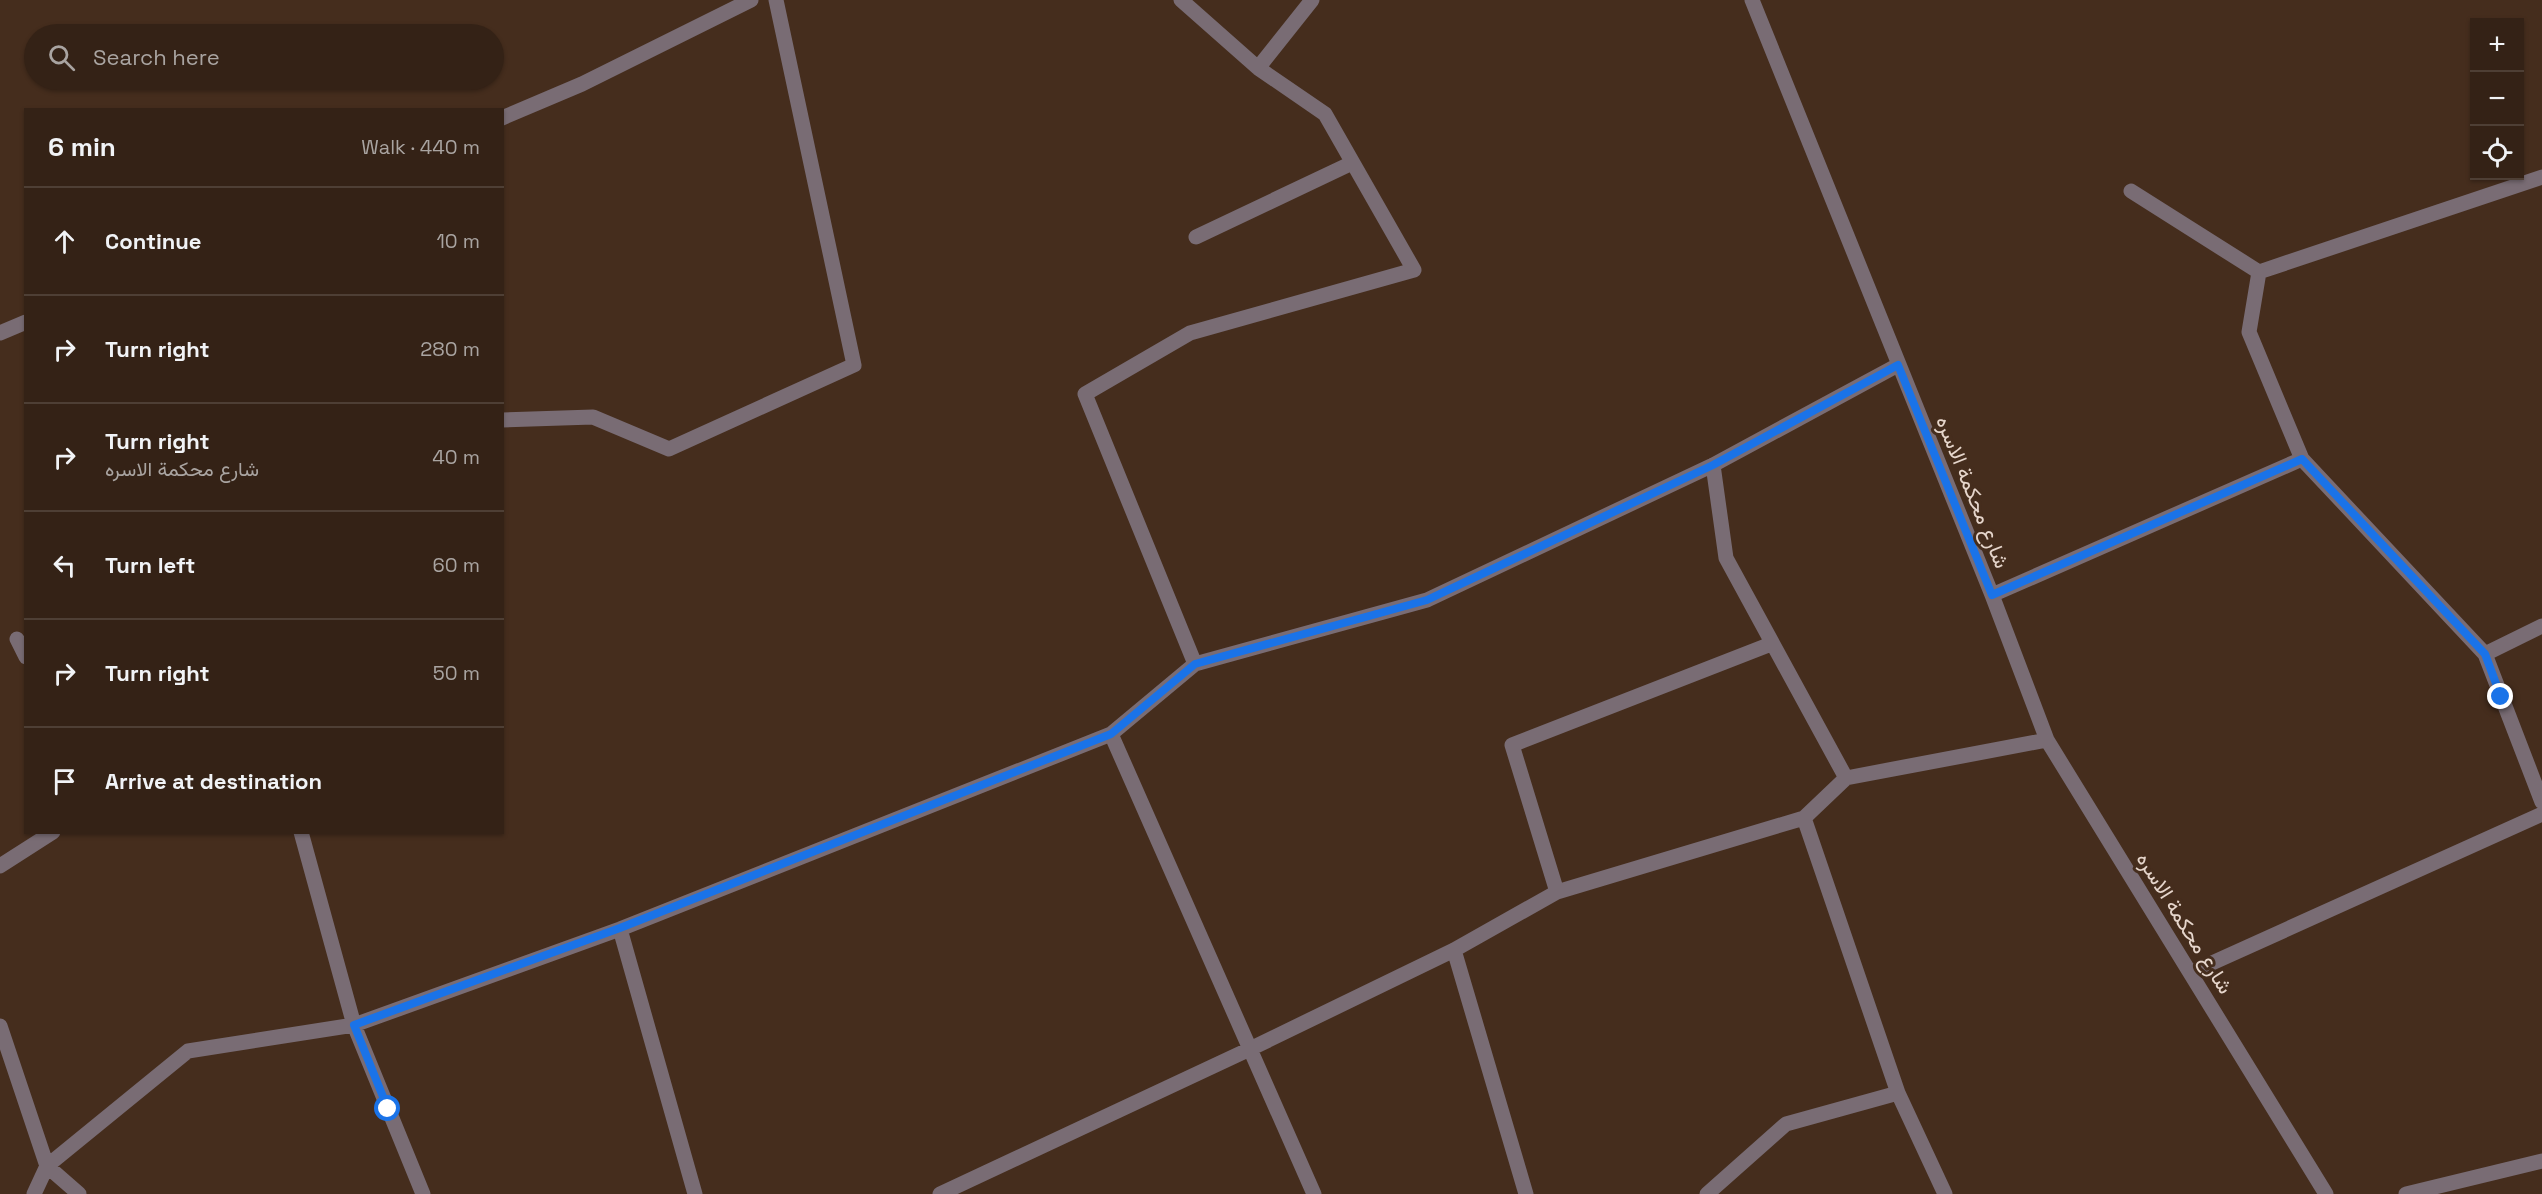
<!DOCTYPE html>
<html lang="en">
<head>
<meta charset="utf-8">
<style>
  body { margin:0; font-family:"Space Grotesk",Vazirmatn,sans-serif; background:#3f2f23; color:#f1f3f6 }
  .controls { position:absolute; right:18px; top:18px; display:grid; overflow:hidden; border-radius:0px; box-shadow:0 2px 4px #0004 }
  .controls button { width:54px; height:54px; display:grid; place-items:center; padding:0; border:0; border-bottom:2px solid #4e3f35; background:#342216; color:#f1f3f6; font:30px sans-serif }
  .stop { position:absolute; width:18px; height:18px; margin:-14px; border:4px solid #1a73e8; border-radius:50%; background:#fff }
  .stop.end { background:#1a73e8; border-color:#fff; box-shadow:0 2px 6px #0008 }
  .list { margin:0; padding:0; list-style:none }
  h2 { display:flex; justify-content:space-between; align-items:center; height:78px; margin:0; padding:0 24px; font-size:26px }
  h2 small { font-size:20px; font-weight:400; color:#a9a4a1 }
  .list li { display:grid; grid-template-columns:39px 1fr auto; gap:18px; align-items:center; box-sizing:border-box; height:108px; padding:0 24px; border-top:2px solid #4e3f35 }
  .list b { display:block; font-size:22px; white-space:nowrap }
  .list p { margin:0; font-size:20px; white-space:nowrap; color:#a9a4a1 }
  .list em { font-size:20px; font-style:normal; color:#a9a4a1 }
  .icon { flex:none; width:33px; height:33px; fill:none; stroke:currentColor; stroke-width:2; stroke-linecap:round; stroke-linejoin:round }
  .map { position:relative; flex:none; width:2542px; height:1194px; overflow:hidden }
  .search { position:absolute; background:#342216; box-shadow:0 2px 4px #0004; left:24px; top:24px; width:480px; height:66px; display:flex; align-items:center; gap:15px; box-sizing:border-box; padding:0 21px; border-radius:33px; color:#a9a4a1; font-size:22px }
  .panel { position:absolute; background:#342216; box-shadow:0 2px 4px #0004; left:24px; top:108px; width:480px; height:726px; border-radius:0px }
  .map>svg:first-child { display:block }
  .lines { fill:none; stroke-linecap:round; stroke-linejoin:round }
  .minor { stroke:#796c74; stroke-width:15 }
  .route { stroke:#1a73e8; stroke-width:8 }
  .labels { text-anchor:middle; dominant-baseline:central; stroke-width:6; stroke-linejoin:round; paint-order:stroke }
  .street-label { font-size:21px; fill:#e6d6cc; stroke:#452d1d }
</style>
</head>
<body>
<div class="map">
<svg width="2542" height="1194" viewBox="0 0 2542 1194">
  <rect width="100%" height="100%" fill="#452d1d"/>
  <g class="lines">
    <path class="minor" d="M 1181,0 L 1258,68 L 1325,114 L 1414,270 L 1190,333 L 1085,394 L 1195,664
      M 1752,0 L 1992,595 L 2047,740 L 2326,1194
      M 1258,68 L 1312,0
      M 502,118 L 582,84 L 751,0
      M 2131,191 L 2259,272
      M 1196,237 L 1352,163
      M 2259,272 L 2249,332 L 2302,459 L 2485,654 L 2542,802
      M 2259,272 L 2542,177
      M 0,333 L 26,322
      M 502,420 L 593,417 L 669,449 L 854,365 L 776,0
      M 1713,465 L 1726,558 L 1846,778
      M 1992,595 L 2302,459
      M 17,639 L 26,657
      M 2485,654 L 2542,626
      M 1111,734 L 1314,1194
      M 1804,818 L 1898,1093 L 1945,1194
      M 301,832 L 354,1025 L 423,1194
      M 0,866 L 53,832
      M 1557,892 L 1512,745 L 1771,644
      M 620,929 L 695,1194
      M 1454,950 L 1526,1194
      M 2192,972 L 2542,814
      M 0,1026 L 47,1166 L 79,1194
      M 34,1194 L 47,1166 L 188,1051 L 354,1025 L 620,929 L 1111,734 L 1195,664 L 1427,600 L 1713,465 L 1898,365
      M 940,1194 L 1252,1048 L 1454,950 L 1557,892 L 1804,818 L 1846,778 L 2047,740
      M 1707,1194 L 1786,1124 L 1898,1093
      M 2406,1194 L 2542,1161"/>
  </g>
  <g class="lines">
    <path class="route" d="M 388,1109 L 354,1025 L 620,928 L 1111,734 L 1195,664 L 1427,600 L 1713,465 L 1898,365 L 1992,595 L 2302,459 L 2485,654 L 2501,697"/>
  </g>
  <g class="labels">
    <g class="street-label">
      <text transform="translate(1973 492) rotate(68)">شارع محكمة الاسره</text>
      <text transform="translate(2185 923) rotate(58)">شارع محكمة الاسره</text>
    </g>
  </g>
</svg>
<div class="controls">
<button>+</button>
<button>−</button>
<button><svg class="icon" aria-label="locate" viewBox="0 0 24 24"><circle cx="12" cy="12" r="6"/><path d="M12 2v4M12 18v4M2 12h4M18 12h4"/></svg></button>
</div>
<div class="stop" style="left:388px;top:1109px"></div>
<div class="stop end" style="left:2501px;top:697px"></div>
<div class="search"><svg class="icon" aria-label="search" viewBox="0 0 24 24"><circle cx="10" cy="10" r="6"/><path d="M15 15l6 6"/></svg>Search here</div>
<section class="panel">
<h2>6 min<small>Walk · 440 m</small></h2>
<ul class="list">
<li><svg class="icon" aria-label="ahead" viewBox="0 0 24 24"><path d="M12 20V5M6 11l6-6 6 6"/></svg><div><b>Continue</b></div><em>10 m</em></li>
<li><svg class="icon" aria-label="right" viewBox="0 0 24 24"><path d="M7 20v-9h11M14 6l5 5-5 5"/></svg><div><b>Turn right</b></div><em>280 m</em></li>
<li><svg class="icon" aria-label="right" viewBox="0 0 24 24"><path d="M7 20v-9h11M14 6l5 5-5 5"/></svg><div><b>Turn right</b><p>شارع محكمة الاسره</p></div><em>40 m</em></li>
<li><svg class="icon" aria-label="left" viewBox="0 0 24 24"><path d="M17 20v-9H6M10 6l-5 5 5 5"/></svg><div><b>Turn left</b></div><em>60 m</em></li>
<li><svg class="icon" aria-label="right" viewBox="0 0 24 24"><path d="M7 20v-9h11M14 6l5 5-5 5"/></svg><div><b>Turn right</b></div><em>50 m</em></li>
<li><svg class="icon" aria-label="arrive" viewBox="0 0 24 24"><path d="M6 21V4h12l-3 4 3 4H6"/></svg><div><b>Arrive at destination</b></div></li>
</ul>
</section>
</div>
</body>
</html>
